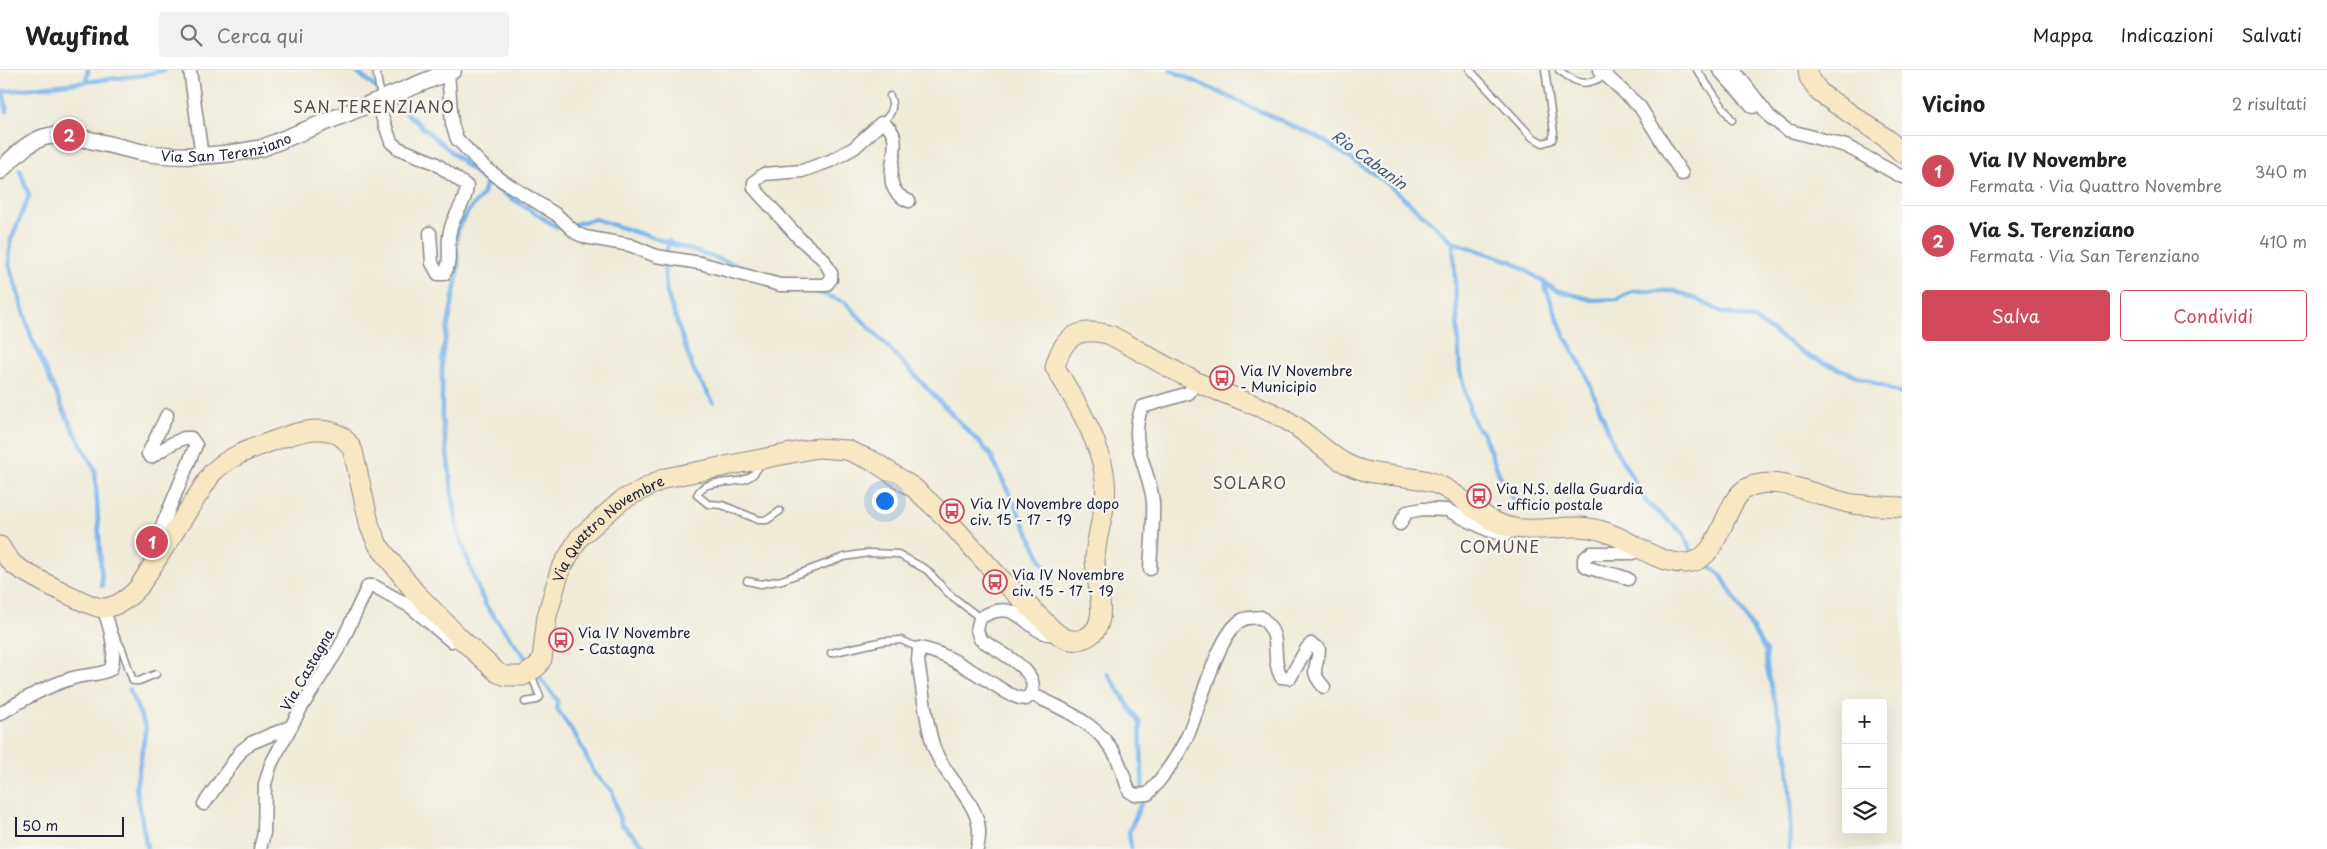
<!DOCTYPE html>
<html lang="it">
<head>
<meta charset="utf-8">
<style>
  body { margin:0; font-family:"Playpen Sans",sans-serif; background:#f2f2f2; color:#222 }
  .controls { position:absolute; right:15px; bottom:15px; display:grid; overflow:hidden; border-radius:5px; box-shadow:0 5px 20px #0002 }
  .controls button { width:45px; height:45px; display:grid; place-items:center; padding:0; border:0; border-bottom:1px solid #e0e0e0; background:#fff; color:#222; font:25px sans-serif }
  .scale { position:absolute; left:15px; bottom:12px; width:109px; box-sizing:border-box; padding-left:5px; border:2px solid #22223b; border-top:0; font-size:14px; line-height:18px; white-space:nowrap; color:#22223b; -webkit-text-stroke:4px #f6f6f2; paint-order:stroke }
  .you { position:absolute; left:884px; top:430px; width:18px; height:18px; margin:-12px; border:4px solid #fff; border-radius:50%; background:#1a73e8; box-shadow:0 0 0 8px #1a73e833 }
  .badge { display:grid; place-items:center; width:32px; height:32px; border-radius:50%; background:#d1495b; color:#fff; font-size:16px; font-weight:700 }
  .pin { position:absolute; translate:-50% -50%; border:2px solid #fff; box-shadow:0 1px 5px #0006 }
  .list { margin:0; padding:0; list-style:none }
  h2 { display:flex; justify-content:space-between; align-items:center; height:65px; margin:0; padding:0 20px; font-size:21px }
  h2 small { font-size:16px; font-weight:400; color:#767676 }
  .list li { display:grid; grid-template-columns:32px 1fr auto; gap:15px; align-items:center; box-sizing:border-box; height:70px; padding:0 20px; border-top:1px solid #e0e0e0 }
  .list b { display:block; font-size:19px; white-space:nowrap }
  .list p { margin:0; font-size:16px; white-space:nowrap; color:#767676 }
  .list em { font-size:16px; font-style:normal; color:#767676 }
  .actions { display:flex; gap:10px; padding:15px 20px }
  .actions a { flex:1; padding:11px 0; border:1px solid #d1495b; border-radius:5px; text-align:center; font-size:18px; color:#d1495b }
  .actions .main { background:#d1495b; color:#fff }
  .icon { flex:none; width:28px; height:28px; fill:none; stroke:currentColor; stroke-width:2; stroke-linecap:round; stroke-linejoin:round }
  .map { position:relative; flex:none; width:1902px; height:779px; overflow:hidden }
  header { display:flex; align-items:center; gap:30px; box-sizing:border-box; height:70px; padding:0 25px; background:#fff; border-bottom:1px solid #e0e0e0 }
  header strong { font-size:24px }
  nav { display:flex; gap:28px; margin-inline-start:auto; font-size:18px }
  .search { width:350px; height:45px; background:#f2f2f2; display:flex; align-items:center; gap:12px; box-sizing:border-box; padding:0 18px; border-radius:5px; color:#767676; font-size:19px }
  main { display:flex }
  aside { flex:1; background:#fff }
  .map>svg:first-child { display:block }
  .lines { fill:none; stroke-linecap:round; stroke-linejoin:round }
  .stream { stroke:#79b4ea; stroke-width:4.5 }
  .service-casing { stroke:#89868a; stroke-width:9 }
  .minor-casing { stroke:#89868a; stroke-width:15 }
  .tertiary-casing { stroke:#89868a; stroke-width:19 }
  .secondary-casing { stroke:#89868a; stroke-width:21 }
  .service { stroke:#fff; stroke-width:6 }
  .minor { stroke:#fff; stroke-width:12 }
  .tertiary { stroke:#fff; stroke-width:16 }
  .secondary { stroke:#f7e8c3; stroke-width:19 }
  .labels { text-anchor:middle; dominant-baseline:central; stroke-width:5; stroke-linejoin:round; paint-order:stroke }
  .street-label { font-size:14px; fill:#22223b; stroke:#f6f6f2 }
  .poi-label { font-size:14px; fill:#22223b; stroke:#f6f6f2; text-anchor:start }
  .water-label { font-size:15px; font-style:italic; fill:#405578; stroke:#f6f6f2 }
  .quarter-label { font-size:16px; letter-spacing:1px; fill:#604b4a; stroke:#f6f6f2 }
</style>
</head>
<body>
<header>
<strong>Wayfind</strong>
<div class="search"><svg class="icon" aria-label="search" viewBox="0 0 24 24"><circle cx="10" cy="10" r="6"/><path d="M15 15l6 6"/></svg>Cerca qui</div>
<nav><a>Mappa</a><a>Indicazioni</a><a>Salvati</a></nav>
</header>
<main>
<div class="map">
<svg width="1902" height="779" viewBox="0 0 1902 779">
  <rect width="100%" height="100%" fill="#f6f6f2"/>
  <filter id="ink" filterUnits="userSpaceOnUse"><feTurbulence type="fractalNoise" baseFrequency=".02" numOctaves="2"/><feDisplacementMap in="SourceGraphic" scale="10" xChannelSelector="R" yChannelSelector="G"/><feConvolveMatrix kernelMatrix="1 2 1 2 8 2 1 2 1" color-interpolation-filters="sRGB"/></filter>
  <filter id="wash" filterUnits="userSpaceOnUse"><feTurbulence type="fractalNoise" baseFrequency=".0096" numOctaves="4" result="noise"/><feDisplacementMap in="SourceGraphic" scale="20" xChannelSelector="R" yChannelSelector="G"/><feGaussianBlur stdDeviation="1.12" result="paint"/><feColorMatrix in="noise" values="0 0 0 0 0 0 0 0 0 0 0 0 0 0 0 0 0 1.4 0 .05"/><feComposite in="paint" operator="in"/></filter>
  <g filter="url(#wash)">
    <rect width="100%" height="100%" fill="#f0ebd8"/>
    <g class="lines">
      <path class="stream" d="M 354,0 L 380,21
        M 1170,0 L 1321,69 L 1386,112 L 1453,172 L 1513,192 L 1556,220 L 1592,230 L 1618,229 L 1632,221 L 1674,221 L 1694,228 L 1722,242 L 1754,249 L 1810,287 L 1902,324
        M 86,11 L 88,0
        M 0,22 L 144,5 L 165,0
        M 3,22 L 7,41
        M 390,29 L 486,112 L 557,157
        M 20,100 L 29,126 L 11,170 L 9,193 L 31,267 L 67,348 L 95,400 L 102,516
        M 486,112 L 482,126 L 468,141 L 458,158 L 456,176 L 459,196 L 442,287 L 442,348 L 458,463 L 478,518 L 486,536 L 531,595
        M 575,154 L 595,149 L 787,211
        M 669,171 L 664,191 L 666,220 L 693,299 L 713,332
        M 1453,172 L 1460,301 L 1470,341 L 1477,358 L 1483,363 L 1499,404 L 1517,436
        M 1544,214 L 1564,265 L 1585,302 L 1616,380 L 1647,433 L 1683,463 L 1692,483 L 1696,485
        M 811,220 L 845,232 L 990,384 L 1052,512
        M 1704,492 L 1721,505 L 1766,582 L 1767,598 L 1787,682 L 1791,733 L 1789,779
        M 537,604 L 557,630 L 557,639 L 577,668 L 595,704 L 612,721 L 621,754 L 648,779
        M 1108,604 L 1140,653 L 1143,729 L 1129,762 L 1131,779
        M 129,619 L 146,658 L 136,717 L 147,779"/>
    </g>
  </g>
  <g filter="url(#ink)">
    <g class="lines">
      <g class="service-casing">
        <path id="service" d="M 376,0 L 381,28
          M 1470,0 L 1532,67 L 1543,73 L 1552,70 L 1554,63 L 1545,0
          M 1559,0 C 1578,15 1585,17 1606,5
          M 1697,0 L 1732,50
          M 881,53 C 891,45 895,39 890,26
          M 760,393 C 750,425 708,401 697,425 L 708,434 L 722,435 L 759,450 L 767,450 L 780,441
          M 747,511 L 761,514 L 782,510 L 844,487 L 868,483 L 898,484 L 927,500 L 948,523 L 980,548
          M 115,565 L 122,579 L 133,611 L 139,611 L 156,604
          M 831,583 L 884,571 L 901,570 L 919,578
          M 525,632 L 537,630 L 540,627 L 531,604"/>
      </g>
      <g class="minor-casing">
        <path id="minor" d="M 190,0 L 202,87
          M 1600,0 L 1640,37 L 1682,104
          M 1719,0 L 1753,37
          M 1734,0 L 1770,47 L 1787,60 L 1846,76 L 1902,107
          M 448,2 L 452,54 L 457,69 L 482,95 L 503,111 L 557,145 L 576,163 L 585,167 L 630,175 L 656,186 L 700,193 L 780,215 L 826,215 L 831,209 L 831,203 L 824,190 L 799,168 L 754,118 L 754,112 L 764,104 L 802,101 L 830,91 L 854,78 L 881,53 C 916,67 868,115 909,131
          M 377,32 L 391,72 L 398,78 L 435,93 L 467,116 C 466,133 453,145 450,161 C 446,176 453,191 444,204 L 438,204 L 432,193 L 430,163
          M 167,345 L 148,384 L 151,387 L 171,374 L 184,368 L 191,368 L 196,375 L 162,456 L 169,469
          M 1400,454 L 1407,442 L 1423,439 L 1447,440 L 1488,460 L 1505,465 L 1510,461
          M 1150,499 C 1151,477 1154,454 1153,432 C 1150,399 1127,374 1142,337 L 1189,323 L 1196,312
          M 1628,509 C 1614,502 1595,503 1584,495 L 1584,489 L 1591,483 L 1632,483 L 1643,479
          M 1031,624 C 1059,637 1093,651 1111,678 C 1120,690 1124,708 1129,721 L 1135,725 L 1148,724 C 1163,707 1177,688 1187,667 C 1199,641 1218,562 1242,550 C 1247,547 1256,548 1261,547 C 1285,569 1269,583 1281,607 L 1290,608 L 1307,578 L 1311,574 L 1319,579 C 1318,598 1308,600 1324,617
          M 0,644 C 23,629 47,616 73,608 C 85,604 100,606 111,599 C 117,580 110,556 103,538
          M 204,734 L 241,681 L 251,673 L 292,656
          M 260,779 L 264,763 L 265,714 L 271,694 L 301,638 L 340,576 L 368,516 L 374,516 L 411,537 L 451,571 L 461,569
          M 977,779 C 989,735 948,716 934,678 C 925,651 923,620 918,591 L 919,578 C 944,582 969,599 990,612 C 1002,619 1012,628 1026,629 C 1052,605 995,580 980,569 L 977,560 L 980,548 C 1022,522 1027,570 1058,564"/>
      </g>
      <g class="tertiary-casing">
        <g id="tertiary">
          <path id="s1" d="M 0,101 C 14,87 28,70 49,66 C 73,63 116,77 140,82 C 181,89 222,86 262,78 L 453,0"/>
        </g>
      </g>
      <g class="secondary-casing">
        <g id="secondary">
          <path d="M 1808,0 L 1809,7 L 1820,23 L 1886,68 L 1902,83"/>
          <path id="s2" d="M 0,476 C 3,482 8,489 13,494 C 24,503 91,538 103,538 C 118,537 130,527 139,517 L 212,403 C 228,387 248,380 270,372 C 297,362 337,347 353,381 L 370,457 L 378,475 L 414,521 L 461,569 L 498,603 L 506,606 L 523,606 L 537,597 L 542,589 L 547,546 L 560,500 L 579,468 L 622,430 L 665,408 L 817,378 L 847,380 L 873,391 L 914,418 L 943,445 L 998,506 L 1054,561 C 1062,568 1071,573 1082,569 C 1115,559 1094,512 1095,487 C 1098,450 1112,433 1102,393 C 1093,358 1073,328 1055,297 C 1063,266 1079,256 1110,265 C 1139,280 1167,298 1197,312 C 1226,326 1260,334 1288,351 C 1308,363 1325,382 1345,393 C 1375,410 1411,402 1441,416 C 1466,428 1486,454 1514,458 C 1543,463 1571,452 1599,460 C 1630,467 1653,494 1686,493 C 1723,491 1723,427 1749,417 C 1779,404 1821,428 1853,434 C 1869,436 1886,436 1902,437"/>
        </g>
      </g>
      <use href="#service" class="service"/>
      <use href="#minor" class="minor"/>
      <use href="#tertiary" class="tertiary"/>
      <use href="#secondary" class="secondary"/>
    </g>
  </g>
  <defs>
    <g id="bus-ring" transform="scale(1.25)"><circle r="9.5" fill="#f6f6f2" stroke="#d1495b" stroke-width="1.5"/><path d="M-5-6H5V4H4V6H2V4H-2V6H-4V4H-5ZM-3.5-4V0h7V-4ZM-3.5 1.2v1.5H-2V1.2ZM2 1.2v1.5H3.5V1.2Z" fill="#d1495b"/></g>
  </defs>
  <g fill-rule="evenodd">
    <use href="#bus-ring" x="1222" y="308"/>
    <use href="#bus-ring" x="1479" y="426"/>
    <use href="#bus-ring" x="952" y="441"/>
    <use href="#bus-ring" x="995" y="512"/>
    <use href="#bus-ring" x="561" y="570"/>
  </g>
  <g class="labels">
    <g class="street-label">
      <text stroke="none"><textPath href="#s1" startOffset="241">Via San Terenziano</textPath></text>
      <text stroke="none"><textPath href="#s2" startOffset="941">Via Quattro Novembre</textPath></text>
      <text transform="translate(307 600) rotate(-60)">Via Castagna</text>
    </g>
    <g class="poi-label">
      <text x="1240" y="300">Via IV Novembre<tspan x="1240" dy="16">- Municipio</tspan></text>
      <text x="1496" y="418">Via N.S. della Guardia<tspan x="1496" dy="16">- ufficio postale</tspan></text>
      <text x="970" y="433">Via IV Novembre dopo<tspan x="970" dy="16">civ. 15 - 17 - 19</tspan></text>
      <text x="1012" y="504">Via IV Novembre<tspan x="1012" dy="16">civ. 15 - 17 - 19</tspan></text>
      <text x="578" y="562">Via IV Novembre<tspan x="578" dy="16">- Castagna</tspan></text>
    </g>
    <g class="water-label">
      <text transform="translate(1370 89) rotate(36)">Rio Cabanin</text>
    </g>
    <g class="quarter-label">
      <text x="374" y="36">SAN TERENZIANO</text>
      <text x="1250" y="412">SOLARO</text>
      <text x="1500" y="476">COMUNE</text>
    </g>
  </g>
</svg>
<div class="controls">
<button>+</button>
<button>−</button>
<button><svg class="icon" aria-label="layers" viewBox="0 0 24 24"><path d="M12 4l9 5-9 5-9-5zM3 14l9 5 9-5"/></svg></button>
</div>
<div class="scale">50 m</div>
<div class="you"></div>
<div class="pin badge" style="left:152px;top:472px">1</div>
<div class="pin badge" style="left:69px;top:65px">2</div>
</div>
<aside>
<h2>Vicino<small>2 risultati</small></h2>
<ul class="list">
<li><span class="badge">1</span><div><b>Via IV Novembre</b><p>Fermata · Via Quattro Novembre</p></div><em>340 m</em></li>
<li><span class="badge">2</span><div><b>Via S. Terenziano</b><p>Fermata · Via San Terenziano</p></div><em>410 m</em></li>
</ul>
<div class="actions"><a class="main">Salva</a><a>Condividi</a></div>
</aside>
</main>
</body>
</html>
